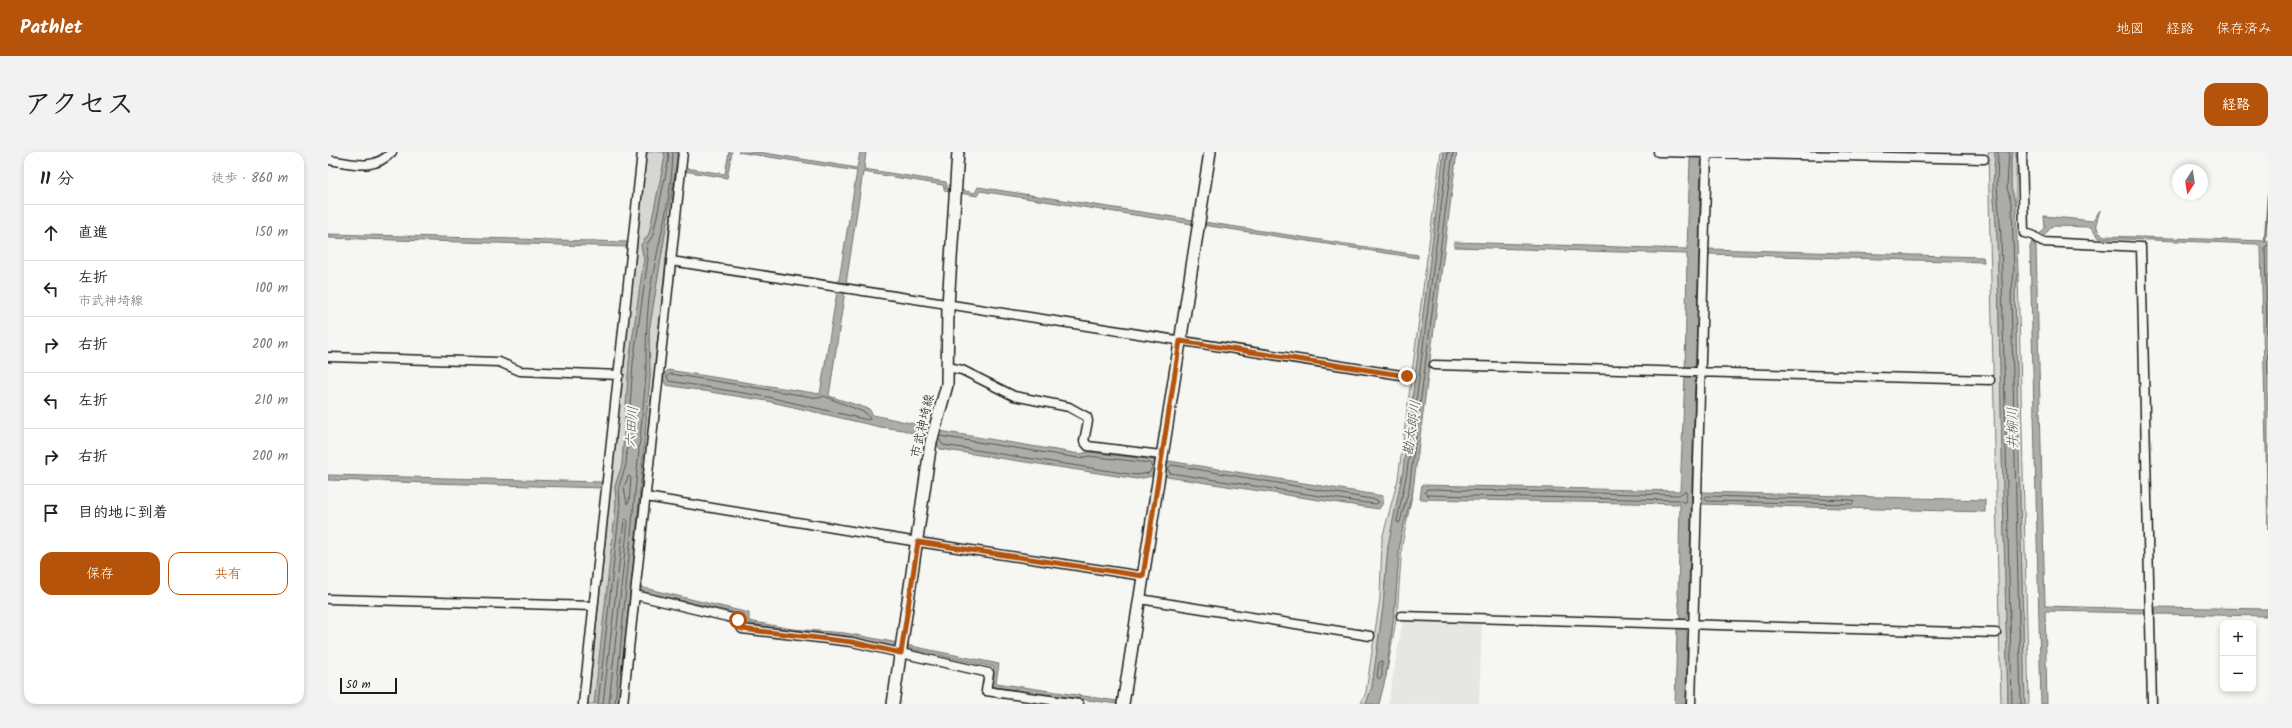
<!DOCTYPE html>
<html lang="ja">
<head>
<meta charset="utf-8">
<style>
  body { margin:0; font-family:Kalam,"Klee One",sans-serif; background:#f2f2f2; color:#222 }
  .controls { position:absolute; right:12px; bottom:12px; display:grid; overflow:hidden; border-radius:8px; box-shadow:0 2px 6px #0003 }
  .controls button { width:36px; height:36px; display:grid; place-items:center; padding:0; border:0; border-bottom:1px solid #e0e0e0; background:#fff; color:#222; font:20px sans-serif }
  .compass { position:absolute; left:1844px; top:12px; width:36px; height:36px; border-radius:50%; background:#fff; box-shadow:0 2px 6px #0003; rotate:192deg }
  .scale { position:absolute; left:12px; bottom:10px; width:57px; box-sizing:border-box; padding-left:4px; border:2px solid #1c1c1c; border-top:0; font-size:11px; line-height:14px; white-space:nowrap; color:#1c1c1c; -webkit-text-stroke:3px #f6f6f2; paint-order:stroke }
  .stop { position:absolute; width:12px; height:12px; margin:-9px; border:3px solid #b45309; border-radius:50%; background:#fff }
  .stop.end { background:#b45309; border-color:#fff; box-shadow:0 1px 4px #0008 }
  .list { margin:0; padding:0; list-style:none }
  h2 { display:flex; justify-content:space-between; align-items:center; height:52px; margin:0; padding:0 16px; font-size:17px }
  h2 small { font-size:13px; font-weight:400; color:#767676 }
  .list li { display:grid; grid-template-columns:26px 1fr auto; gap:12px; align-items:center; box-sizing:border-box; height:56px; padding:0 16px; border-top:1px solid #e0e0e0 }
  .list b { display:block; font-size:15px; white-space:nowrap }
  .list p { margin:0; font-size:13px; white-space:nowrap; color:#767676 }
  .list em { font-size:13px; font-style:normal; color:#767676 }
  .actions { display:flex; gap:8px; padding:12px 16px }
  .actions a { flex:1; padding:9px 0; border:1px solid #b45309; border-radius:12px; text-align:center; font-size:14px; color:#b45309 }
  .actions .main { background:#b45309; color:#fff }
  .icon { flex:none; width:22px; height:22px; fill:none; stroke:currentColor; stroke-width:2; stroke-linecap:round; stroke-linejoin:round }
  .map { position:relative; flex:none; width:1940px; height:552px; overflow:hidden; border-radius:12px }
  header { display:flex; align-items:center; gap:24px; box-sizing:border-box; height:56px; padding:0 20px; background:#b45309; color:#fff }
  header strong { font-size:19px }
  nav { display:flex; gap:22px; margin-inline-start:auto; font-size:14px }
  .intro { display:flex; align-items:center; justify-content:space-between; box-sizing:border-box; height:96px; padding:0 24px }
  h1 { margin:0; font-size:28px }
  .button { padding:10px 18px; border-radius:12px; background:#b45309; color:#fff; font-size:14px; font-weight:700 }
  main { display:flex; gap:24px; padding:0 24px }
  aside { flex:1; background:#fff; border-radius:12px; box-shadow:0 2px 6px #0003 }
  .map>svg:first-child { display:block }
  .built { fill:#e6e6e2 }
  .green { fill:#d6d6d2; stroke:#797977 }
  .water { fill:#acaca9; stroke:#727271 }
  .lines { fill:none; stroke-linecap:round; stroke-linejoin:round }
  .shore { stroke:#565654; stroke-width:1 }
  .stream { stroke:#727271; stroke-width:2.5 }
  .street-casing { stroke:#1c1c1c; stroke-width:11 }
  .secondary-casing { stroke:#1c1c1c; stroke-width:14 }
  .street { stroke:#f6f6f2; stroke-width:8 }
  .secondary { stroke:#f6f6f2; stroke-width:11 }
  .route { stroke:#b45309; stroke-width:5 }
  .labels { text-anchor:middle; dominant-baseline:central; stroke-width:4; stroke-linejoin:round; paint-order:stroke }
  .street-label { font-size:13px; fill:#1c1c1c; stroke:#f6f6f2 }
  .water-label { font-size:14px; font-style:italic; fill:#565654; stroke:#f6f6f2 }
</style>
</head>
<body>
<header>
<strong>Pathlet</strong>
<nav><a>地図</a><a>経路</a><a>保存済み</a></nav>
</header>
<div class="intro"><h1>アクセス</h1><a class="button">経路</a></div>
<main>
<aside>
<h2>11 分<small>徒歩 · 860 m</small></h2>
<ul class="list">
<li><svg class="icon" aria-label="ahead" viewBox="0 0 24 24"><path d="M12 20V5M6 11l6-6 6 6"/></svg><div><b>直進</b></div><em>150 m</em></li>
<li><svg class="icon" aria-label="left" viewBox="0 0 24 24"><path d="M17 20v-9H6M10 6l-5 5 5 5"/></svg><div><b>左折</b><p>市武神埼線</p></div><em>100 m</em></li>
<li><svg class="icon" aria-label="right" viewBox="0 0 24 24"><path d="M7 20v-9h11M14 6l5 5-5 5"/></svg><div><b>右折</b></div><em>200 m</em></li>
<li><svg class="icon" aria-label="left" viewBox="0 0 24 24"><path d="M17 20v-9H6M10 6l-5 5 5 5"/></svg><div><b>左折</b></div><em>210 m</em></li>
<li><svg class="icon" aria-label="right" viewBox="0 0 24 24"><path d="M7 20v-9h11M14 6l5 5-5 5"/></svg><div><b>右折</b></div><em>200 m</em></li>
<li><svg class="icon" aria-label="arrive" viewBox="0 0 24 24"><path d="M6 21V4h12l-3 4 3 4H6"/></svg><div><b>目的地に到着</b></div></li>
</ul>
<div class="actions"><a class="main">保存</a><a>共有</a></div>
</aside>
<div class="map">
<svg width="1940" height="552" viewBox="0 0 1940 552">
  <rect width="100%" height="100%" fill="#f6f6f2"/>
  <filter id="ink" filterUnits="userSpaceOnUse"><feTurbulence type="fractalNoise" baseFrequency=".025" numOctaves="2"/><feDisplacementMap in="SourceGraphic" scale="8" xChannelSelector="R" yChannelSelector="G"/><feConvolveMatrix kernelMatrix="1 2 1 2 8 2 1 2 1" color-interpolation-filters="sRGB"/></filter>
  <g filter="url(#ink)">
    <path class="built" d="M 1075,467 L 1154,470 L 1151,552 L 1060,552 Z"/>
    <path class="green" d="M 318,0 L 336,0 L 337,5 L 321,82 L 313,93 L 316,107 L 301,211 L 294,313 L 287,334 L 288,353 L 270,524 L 266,552 L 260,552 Z
      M 1113,0 L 1116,0 L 1075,319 L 1060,394 L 1055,455 L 1044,535 L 1038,552 L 1033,552 L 1038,540 L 1052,446 L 1054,387 L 1070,327 Z
      M 1660,0 L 1667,0 L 1665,34 L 1669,84 L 1680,552 L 1673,552 Z
      M 1685,0 L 1688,0 L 1688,53 L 1683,36 L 1683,5 Z
      M 348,16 L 306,406 L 322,224 L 321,179 Z
      M 1690,121 L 1701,552 L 1697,552 L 1687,142 Z
      M 1085,338 L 1074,393 L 1069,462 L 1058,524 L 1067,454 L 1072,387 Z"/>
    <path class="water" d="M 336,0 L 349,0 L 349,8 L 321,179 L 322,224 L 306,406 L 290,552 L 266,552 L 288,353 L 287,334 L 294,313 L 301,211 L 316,107 L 313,93 L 321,82 L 337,5 Z
      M 401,0 L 404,0 L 399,26 L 356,19 L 357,16 L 397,22 Z
      M 410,0 L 431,0 L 529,16 L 532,0 L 538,0 L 536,17 L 618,30 L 619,36 L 623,37 L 623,40 L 617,39 L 615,33 L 535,20 L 501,244 L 541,257 L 545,263 L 592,273 L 609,281 L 612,279 L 752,302 L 760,300 L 827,308 L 828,313 L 837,314 L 841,309 L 1055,344 L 1055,351 L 1051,357 L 1031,354 L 839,325 L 836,320 L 827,319 L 825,324 L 809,327 L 612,297 L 607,289 L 575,278 L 552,275 L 439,249 L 338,233 L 334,225 L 340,218 L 492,242 L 529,19 Z
      M 1116,0 L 1129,0 L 1085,338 L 1072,387 L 1067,454 L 1058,524 L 1051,552 L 1038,552 L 1044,535 L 1055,455 L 1060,394 L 1075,319 Z
      M 1372,0 L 1373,7 L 1368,213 L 1365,215 L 1365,224 L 1367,227 L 1360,463 C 1356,468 1356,475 1359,480 L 1358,552 L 1347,552 L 1349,479 L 1352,466 L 1350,442 L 1352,352 L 1092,347 L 1094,333 L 1352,339 L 1357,223 L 1359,102 L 1126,95 L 1126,90 L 1359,97 L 1362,7 Z
      M 1667,0 L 1685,0 L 1683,5 L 1683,36 L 1688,53 L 1690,121 L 1687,142 L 1697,552 L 1680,552 L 1669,84 L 1665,34 Z
      M 650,35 L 865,68 L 864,72 L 652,39 L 649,44 L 632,41 L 632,38 L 647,41 Z
      M 1772,58 L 1768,72 L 1771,81 L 1777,84 L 1940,89 L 1940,378 L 1933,95 L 1929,92 L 1770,86 L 1763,75 L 1724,74 L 1715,85 L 1711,83 L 1717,76 L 1716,64 L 1765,69 Z
      M 876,70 L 1090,103 L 1090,106 L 875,73 Z
      M 0,82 L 300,90 L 300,95 L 0,86 Z
      M 1704,90 L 1708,93 L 1717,454 L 1818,457 L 1818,461 L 1717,459 L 1719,552 L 1713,552 L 1702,95 Z
      M 1380,97 L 1655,105 L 1656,110 L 1380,102 Z
      M 0,323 L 274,330 L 274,336 L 0,328 Z
      M 1374,340 L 1657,348 L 1657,360 L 1373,352 Z
      M 312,435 L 421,461 L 421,469 L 464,477 L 517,481 L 570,491 L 569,495 L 517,484 L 463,479 L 418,471 L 417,463 L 312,439 Z
      M 1828,455 L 1940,457 L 1940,464 L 1827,462 Z
      M 578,493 L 671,512 L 668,531 L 789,549 L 789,552 L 663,535 L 666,515 L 578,496 Z"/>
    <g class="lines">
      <path class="shore" d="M 1120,0 L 1079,320 L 1069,369 L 1070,371 L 1072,370 L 1081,337 L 1125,0
        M 1670,0 L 1669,34 L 1673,84 L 1684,552
        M 1681,0 L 1679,36 L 1684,54 L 1686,121 L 1683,143 L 1693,552
        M 1940,93 L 1937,95 L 1940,224
        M 343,222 L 491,246 L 496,244 L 538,261 L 542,267 L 540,268 L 440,245 L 341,229 L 339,225 Z
        M 611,287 L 615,293 L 808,323 L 821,321 L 824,316 L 822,311 L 761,304 L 751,306 L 611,284
        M 844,313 L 1049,348 L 1051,350 L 1048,352 L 1031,350 L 842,321 L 840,317 Z
        M 301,324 L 303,326 L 301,350 L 299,352 L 296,335 Z
        M 1099,337 L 1351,343 L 1357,339 L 1359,341 L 1357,351 L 1351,348 L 1099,343 L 1097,341 Z
        M 1379,344 L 1524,348 L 1526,350 L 1524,352 L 1379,349 L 1377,346 Z
        M 1054,509 L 1054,524 L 1051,527 L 1049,525 L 1051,511 Z
        M 270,552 L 292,354 L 291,334 L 298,313 L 305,211 L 320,107 L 318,94 L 325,83 L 341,6 L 340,0
        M 275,552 L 296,369 L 298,367 L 300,369 L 281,552
        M 287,552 L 318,224 C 318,191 318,159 324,127 C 332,85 344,43 345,0"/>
      <path class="stream" d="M 1937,89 L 1940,44"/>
      <g class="street-casing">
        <path id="street" d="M 1330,0 L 1656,7
          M 1694,0 L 1696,81 L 1704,83 L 1714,90 L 1813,95 L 1824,552
          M 0,8 C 26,11 44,20 64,0
          M 343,109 L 1079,224
          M 0,205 L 171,210 L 192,219 L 291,223
          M 1106,213 L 1662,228
          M 620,215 L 634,218 L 686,244 L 741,255 L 759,265 L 760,269 L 756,289 L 760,294 L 833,303
          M 318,345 L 590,390 L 815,424
          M 307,443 L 408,467 L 414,477 L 524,490 L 661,521 L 658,539 L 751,552
          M 0,447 L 265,454
          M 812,447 L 1042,484
          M 1073,464 L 1668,481
          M 255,552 L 314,0
          M 295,552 L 355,0
          M 1363,552 L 1379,0"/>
      </g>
      <g class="secondary-casing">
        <path id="secondary" d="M 565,552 L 603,290 L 619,233 L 620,153 L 630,0
          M 795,552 L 882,0"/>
      </g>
      <use href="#street" class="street"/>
      <use href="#secondary" class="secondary"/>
    </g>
  </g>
  <g class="lines" filter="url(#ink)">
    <path class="route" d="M 410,468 L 411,475 L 414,477 L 524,490 L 573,501 L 590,390 L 815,424 L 852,189 L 1079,224"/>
  </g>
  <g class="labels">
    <g class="street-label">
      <text transform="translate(595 274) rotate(-77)">市武神埼線</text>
    </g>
    <g class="water-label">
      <text transform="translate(304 275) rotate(-86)">六田川</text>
      <text transform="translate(1084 276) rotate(-82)">勘太郎川</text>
      <text transform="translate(1685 276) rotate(-91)">井柳川</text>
    </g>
  </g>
</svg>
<div class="controls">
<button>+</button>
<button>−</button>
</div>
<svg class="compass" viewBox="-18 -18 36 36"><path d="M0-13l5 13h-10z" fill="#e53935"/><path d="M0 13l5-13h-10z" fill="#767676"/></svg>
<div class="scale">50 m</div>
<div class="stop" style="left:410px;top:468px"></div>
<div class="stop end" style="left:1079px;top:224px"></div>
</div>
</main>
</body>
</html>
